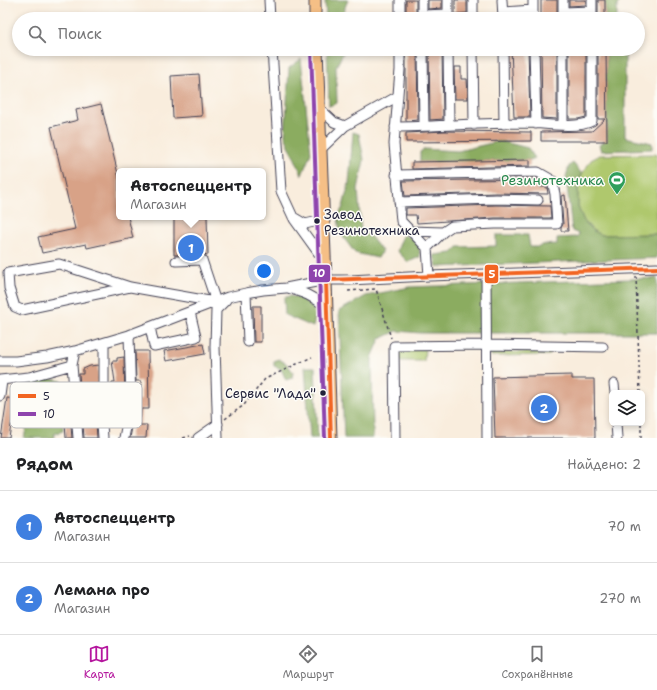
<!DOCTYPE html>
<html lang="ru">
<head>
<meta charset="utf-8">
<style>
  body { margin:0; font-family:"Shantell Sans",sans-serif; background:#f2f2f2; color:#202124 }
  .controls { position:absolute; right:12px; bottom:12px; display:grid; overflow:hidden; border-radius:6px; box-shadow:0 2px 6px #0003 }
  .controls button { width:36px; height:36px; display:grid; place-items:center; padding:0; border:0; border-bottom:1px solid #e0e0e0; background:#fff; color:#202124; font:20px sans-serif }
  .you { position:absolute; left:264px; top:271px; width:14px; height:14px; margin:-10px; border:3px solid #fff; border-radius:50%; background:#1a73e8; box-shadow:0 0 0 6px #1a73e833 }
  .badge { display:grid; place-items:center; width:26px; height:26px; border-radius:50%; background:#b5179e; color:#fff; font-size:13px; font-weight:700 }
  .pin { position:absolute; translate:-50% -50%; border:2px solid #fff; box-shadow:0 1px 4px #0006 }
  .popup { position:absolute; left:116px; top:168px; width:150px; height:52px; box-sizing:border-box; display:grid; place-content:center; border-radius:6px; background:#fff; filter:drop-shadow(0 1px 3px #0005); font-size:13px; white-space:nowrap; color:#757577 }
  .popup b { font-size:15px; color:#202124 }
  .popup::after { content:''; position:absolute; left:50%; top:100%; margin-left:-8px; border:8px solid transparent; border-top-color:#fff }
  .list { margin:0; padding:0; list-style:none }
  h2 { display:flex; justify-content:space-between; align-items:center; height:52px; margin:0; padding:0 16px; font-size:17px }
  h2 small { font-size:13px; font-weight:400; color:#757577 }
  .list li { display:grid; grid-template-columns:26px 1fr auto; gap:12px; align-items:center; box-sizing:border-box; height:72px; padding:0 16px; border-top:1px solid #e0e0e0 }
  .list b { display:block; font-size:15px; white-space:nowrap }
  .list p { margin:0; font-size:13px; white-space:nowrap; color:#757577 }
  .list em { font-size:13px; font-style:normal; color:#757577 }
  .icon { flex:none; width:22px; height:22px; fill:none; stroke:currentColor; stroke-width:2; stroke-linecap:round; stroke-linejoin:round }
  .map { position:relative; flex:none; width:657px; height:438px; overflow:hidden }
  .search { position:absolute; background:#fff; box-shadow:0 2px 6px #0003; left:12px; right:12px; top:12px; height:44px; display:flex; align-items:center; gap:10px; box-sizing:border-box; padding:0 14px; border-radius:22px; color:#757577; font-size:15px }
  .sheet { height:196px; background:#fff }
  nav { display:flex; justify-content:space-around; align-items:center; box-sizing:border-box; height:56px; border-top:1px solid #e0e0e0; background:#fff; font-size:11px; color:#757577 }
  nav a { display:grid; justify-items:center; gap:2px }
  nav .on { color:#b5179e }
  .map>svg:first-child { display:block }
  .green { fill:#afc86d; stroke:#687554 }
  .forest { fill:#8bac60; stroke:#56674e }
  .building { fill:#d8a287 }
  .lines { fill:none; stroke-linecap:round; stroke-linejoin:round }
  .minor-casing { stroke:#424053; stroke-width:11 }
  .major-casing { stroke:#424053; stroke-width:13 }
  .path { stroke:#424053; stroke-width:1.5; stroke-dasharray:3 3; stroke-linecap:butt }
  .minor { stroke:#fff; stroke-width:9 }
  .major { stroke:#f5bf86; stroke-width:11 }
  .bus-1-casing { stroke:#fdfcf7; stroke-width:7 }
  .bus-2-casing { stroke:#fdfcf7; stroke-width:7 }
  .bus-1 { stroke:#f26522; stroke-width:4 }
  .bus-2 { stroke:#8e44ad; stroke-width:4 }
  .bus-dot { fill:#22223b; stroke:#fdfcf7; stroke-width:1.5 }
  .labels { text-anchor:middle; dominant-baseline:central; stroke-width:3; stroke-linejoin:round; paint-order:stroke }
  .bus-label { font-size:13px; fill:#22223b; stroke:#fdfcf7; text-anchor:start }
  .leisure-label { font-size:14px; fill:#27864d; stroke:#fdfcf7; text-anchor:end }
  .key { fill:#fdfcf7; stroke:#bbbbbf; stroke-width:1 }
  .key-label { font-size:11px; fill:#22223b }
  .line-badge { stroke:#fdfcf7; stroke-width:1.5 }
  .badge-label { font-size:11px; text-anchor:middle; font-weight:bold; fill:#fff }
</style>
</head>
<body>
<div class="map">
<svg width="657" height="438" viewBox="0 0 657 438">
  <rect width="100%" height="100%" fill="#fdfcf7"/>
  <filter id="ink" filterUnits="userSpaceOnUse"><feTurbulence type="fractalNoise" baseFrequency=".025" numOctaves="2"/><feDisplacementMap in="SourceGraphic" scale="8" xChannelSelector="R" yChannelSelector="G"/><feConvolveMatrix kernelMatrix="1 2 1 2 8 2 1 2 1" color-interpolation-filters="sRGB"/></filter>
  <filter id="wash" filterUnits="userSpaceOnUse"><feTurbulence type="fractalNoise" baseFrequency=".012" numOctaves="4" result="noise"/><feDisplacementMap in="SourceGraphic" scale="16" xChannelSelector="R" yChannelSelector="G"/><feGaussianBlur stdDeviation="0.9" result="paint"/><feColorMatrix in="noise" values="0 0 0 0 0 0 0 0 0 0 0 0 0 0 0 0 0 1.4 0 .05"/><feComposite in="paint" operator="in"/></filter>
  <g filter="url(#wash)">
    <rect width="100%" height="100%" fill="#f9eddd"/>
    <path class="green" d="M 657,154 L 657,234 L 601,235 L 592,230 L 584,221 L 578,207 L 578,184 L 582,174 L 591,160 L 600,155 Z
      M 401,349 L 425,349 L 424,361 L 397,361 L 397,352 Z
      M 491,352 L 549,352 L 550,355 L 491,356 Z"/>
    <path class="forest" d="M 325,0 L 348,0 L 345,7 L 344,19 L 326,19 Z
      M 605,0 L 622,0 L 617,5 L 617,19 L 605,19 Z
      M 327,49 L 345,49 L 336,67 L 337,103 L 329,106 Z
      M 606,49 L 621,49 L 625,52 L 625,137 L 652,143 L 652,149 L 601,151 L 599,145 L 607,140 Z
      M 301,59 L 311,153 L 302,175 L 285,136 L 289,68 Z
      M 353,132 L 359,134 L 364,160 L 358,189 L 361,231 L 370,236 L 382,251 L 378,258 L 355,253 L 340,233 L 338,216 L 343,207 L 349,183 Z
      M 500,141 L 528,148 L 535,158 L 530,160 L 420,162 L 420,152 L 424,149 L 458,151 Z
      M 573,163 L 582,174 L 578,184 L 578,207 L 584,221 L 592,230 L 601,235 L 657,234 L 657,258 L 437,267 L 434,255 L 452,253 L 458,247 L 496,246 L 496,235 L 528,235 L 530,247 L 539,247 L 542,245 L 557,244 L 557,238 L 577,237 L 579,234 L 572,231 L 566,177 L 569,166 Z
      M 403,235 C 418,240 419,241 420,257 L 408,262 L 397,251 Z
      M 657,278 L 657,333 L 420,333 L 397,331 L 380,339 L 372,358 L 373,438 L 344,438 L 339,311 L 366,296 L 410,287 Z
      M 289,296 C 302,297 307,302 316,311 L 313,327 L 285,315 L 284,298 Z
      M 279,359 L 287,364 L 293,372 L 292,378 L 286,380 L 281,369 L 274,366 L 274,361 Z
      M 305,367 L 315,367 L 318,438 L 310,438 Z
      M 42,377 L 62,381 L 63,431 L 54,434 L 54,438 L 24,438 L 31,406 L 25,389 L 26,382 Z"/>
    <g id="blocks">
      <path class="building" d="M 406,0 L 416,0 L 416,19 L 406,19 Z
        M 428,0 L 442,0 L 442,8 L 428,9 Z
        M 455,0 L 467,0 L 467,13 L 455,14 Z
        M 541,0 L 557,0 L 557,19 L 541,19 Z
        M 569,0 L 586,0 L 586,5 L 569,6 Z
        M 598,0 L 605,0 L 605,19 L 598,19 Z
        M 406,49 L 417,49 L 418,120 L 406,121 Z
        M 429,49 L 442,49 L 443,119 L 430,120 Z
        M 511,49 L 528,49 L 530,117 L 514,117 Z
        M 541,49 L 557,49 L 557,119 L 542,118 Z
        M 569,49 L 586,49 L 586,117 L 578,119 L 569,119 Z
        M 598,49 L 606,49 L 607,141 L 541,141 L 541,132 L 592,131 L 605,119 L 598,119 Z
        M 454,67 L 461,67 L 461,79 L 467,79 L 468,99 L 455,99 Z
        M 199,74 L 202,116 L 173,118 L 171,76 Z
        M 101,104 L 119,178 L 119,217 L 128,217 L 133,238 L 87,248 L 86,244 L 42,253 L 38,237 L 75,229 L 51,127 L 78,120 L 76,110 Z
        M 444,131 L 530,132 L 531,132 L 531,141 L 406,142 L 406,133 Z
        M 530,160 L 530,166 L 412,169 L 412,162 Z
        M 539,179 L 540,180 L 540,187 L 547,187 L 548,194 L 496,193 L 405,196 L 403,181 Z
        M 565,195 L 568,231 L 561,231 L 561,228 L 563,224 L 561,196 Z
        M 496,205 L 550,206 L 551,218 L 495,218 L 417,223 L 416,215 L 406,215 L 406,208 Z
        M 174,217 L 207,217 L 208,255 L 202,254 L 174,255 Z
        M 253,306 L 261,306 L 261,342 L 254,342 Z
        M 203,344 L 205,354 L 166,361 L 164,351 Z
        M 135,351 L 148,351 L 149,409 L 141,409 L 140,425 L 147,425 L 146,438 L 130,438 L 137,400 L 141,400 L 141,381 L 136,381 Z
        M 124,357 L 125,401 L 123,409 L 112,408 L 112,423 L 108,424 L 108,404 L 111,404 L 112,395 L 115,394 L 112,394 L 112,382 L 115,382 L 112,361 L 117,361 L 117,358 Z
        M 98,365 L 98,386 L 95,386 L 95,389 L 80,385 L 79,374 L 83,374 L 83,369 L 90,366 Z
        M 572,375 L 572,379 L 594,379 L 595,438 L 495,438 L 493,377 Z
        M 68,393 L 72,438 L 66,438 L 63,394 Z
        M 95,395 L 95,408 L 97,438 L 84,438 L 81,396 Z
        M 7,398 L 15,399 L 9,438 L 1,438 Z"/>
    </g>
  </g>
  <g filter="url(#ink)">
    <use href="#blocks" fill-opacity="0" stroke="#424053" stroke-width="1"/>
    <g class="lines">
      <g class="minor-casing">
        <path id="minor" d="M 269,0 L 270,19
          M 400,0 L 400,19
          M 422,0 L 422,19
          M 448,0 L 448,19
          M 473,0 L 473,19
          M 502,0 L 503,19
          M 533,0 L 533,19
          M 563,0 L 563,19
          M 592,0 L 592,19
          M 503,12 L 533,10
          M 563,12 L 592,11
          M 422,15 L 448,14
          M 272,49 L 281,191 L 293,217 L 305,224 L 323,220
          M 400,49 L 400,70 L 394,144 L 401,221 L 427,248 L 429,276
          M 423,49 L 424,126
          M 448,49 L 449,125
          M 473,49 L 474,125
          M 503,49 L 504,124
          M 534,49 L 536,124
          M 563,49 L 563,125
          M 319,108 L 334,122 L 345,126 L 398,96
          M 395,127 C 440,126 484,123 529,123 C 546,124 578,129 592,121 L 592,49
          M 321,149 L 345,126
          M 396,175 L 538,172 L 552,180 L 555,194 L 557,224 L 495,224 L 452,226 L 443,232 L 427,248
          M 399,202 L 496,199 L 538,200
          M 294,219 L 325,262
          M 410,231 L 443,232
          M 176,261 L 202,260 L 216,302
          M 486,274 L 487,438
          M 130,287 L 22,310 L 15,307 L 9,288 L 8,273 L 59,264 L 130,287 L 215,302
          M 288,288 C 304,293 313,296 326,307
          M 246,293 L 248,342
          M 150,327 L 154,346 L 196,337 L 190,312
          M 75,351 L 72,365 L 78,438
          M 0,361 L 16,361 L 47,357 L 75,351 L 129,335 L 228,297 L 246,293 L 263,290 L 286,288 L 326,280 L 349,280 L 429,276 L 657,268
          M 0,380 L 29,377 L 72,365
          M 614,384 L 615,393
          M 0,396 L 2,381
          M 616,423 L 617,438
          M 103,438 L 101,408 L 104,383 L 104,343
          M 124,438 L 131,401 L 129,335
          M 198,438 L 218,424
          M 218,438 L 215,347 L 216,310 L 226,300
          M 395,438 L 394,346 L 486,345 L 603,347"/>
      </g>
      <g class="major-casing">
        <path id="major" d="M 315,0 L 315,19
          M 317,49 L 326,280 L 331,438"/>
      </g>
      <path class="path" d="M 636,276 L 640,393
        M 348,291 L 376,289 L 391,338
        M 225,419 L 244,405 L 265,379 L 312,357
        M 641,423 L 641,438
        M 183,438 L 190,436"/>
      <use href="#minor" class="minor"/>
      <use href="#major" class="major"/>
      <g class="bus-1-casing">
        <path id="bus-1" d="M 326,280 L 657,268
          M 326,280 L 331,438"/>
      </g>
      <g class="bus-2-casing">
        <path id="bus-2" d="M 311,49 L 325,438"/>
      </g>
      <use href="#bus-1" class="bus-1"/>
      <use href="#bus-2" class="bus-2"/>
    </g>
  </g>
  <defs>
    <g id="stadium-pin" transform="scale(0.9)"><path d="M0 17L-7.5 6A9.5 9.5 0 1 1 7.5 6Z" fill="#2e9e5b" stroke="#fdfcf7"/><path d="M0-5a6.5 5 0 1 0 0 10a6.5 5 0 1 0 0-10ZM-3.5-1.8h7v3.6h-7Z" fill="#fff"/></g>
  </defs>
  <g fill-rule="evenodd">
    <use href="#stadium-pin" x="617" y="180"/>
  </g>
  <g class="bus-dot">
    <circle cx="317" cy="221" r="3.5"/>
    <circle cx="323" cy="393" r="3.5"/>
  </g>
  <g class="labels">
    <g class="bus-label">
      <text x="324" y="214">Завод<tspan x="324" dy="16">Резинотехника</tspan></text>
      <text x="316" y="393" text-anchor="end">Сервис "Лада"</text>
    </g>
    <g class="leisure-label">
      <text x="604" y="180">Резинотехника</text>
    </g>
  </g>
  <rect x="10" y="382" width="132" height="46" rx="6" class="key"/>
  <rect x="18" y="394" width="18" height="4" fill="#f26522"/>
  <rect x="18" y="412" width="18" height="4" fill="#8e44ad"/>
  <g class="key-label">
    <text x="43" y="400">5</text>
    <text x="43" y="418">10</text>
  </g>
  <g class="line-badge">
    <rect x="308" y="264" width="23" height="19" rx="4" fill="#8e44ad"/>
    <rect x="484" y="264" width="15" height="20" rx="4" fill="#f26522"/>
  </g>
  <g class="badge-label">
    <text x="319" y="277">10</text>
    <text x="492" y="278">5</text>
  </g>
</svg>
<div class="controls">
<button><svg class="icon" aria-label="layers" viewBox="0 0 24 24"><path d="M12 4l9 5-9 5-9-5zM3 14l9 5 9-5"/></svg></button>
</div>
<div class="you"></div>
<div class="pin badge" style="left:191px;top:248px;background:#3f7fe0">1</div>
<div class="popup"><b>Автоспеццентр</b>Магазин</div>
<div class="pin badge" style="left:544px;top:408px;background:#3f7fe0">2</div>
<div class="search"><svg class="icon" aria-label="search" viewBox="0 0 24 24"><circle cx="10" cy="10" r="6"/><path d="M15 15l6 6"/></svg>Поиск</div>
</div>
<section class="sheet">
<h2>Рядом<small>Найдено: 2</small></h2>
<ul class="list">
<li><span class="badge" style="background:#3f7fe0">1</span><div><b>Автоспеццентр</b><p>Магазин</p></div><em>70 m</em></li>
<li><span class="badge" style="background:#3f7fe0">2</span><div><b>Лемана про</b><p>Магазин</p></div><em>270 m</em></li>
</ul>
</section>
<nav>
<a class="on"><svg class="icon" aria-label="map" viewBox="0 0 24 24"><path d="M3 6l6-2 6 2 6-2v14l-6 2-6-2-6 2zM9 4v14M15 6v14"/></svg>Карта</a>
<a><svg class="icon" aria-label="directions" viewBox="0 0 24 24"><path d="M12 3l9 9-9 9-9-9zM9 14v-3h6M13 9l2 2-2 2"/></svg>Маршрут</a>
<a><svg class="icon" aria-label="saved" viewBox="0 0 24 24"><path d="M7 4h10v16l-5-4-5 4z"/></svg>Сохранённые</a>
</nav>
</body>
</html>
